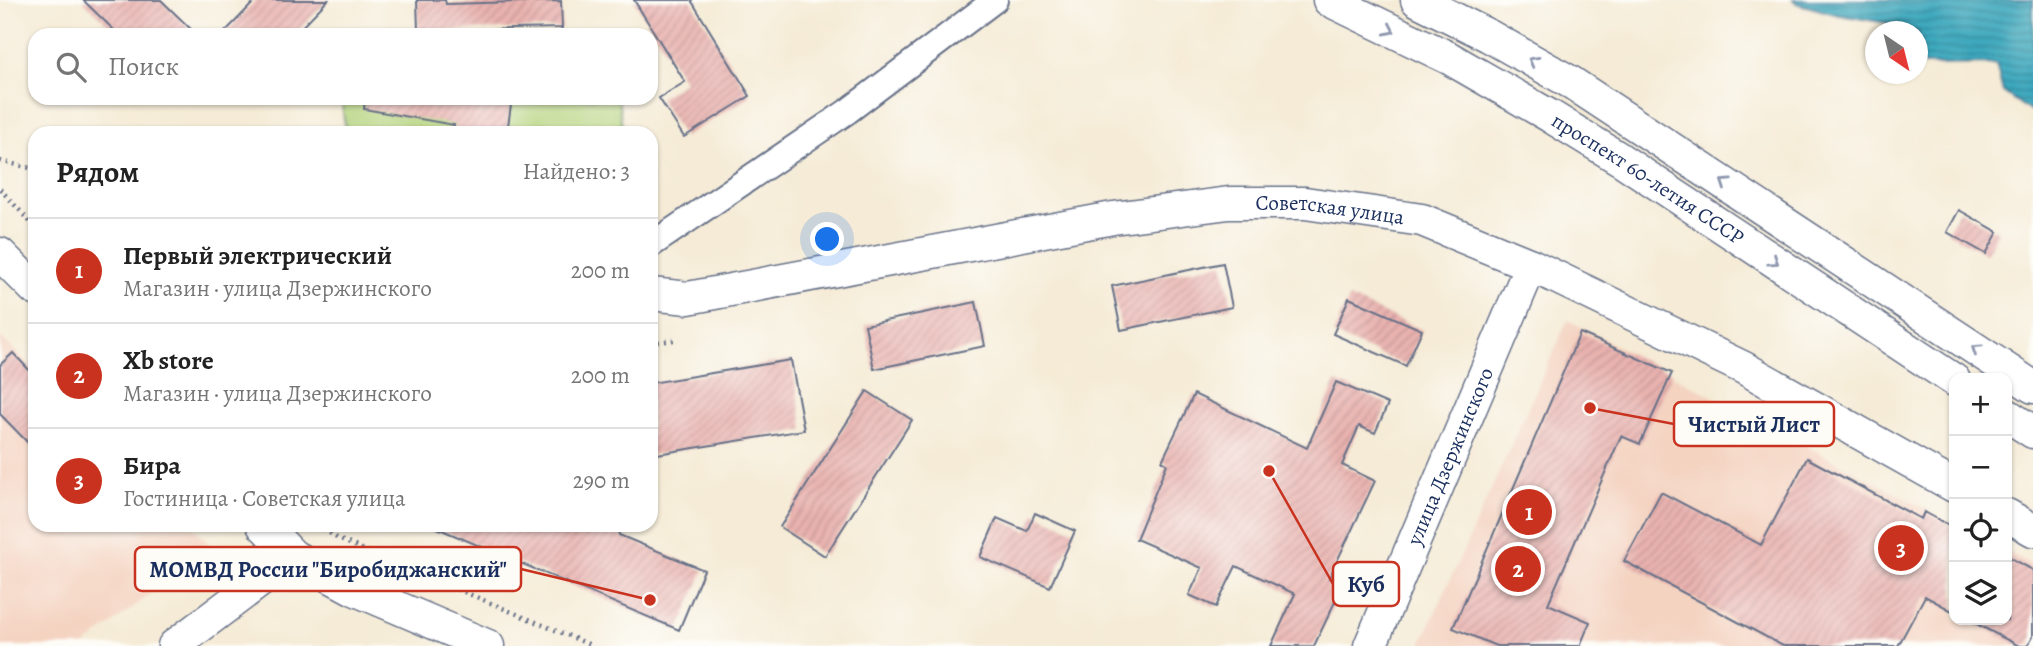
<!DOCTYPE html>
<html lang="ru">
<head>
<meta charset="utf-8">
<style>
  body { margin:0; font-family:Alegreya,serif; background:#f2f2f2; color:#222 }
  .controls { position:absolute; right:21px; bottom:21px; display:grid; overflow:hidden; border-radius:14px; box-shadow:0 2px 5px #0004 }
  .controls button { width:63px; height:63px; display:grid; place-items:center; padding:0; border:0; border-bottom:2px solid #e0e0e0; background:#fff; color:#222; font:35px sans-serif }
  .compass { position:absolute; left:1865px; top:21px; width:63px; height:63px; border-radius:50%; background:#fff; box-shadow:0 2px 5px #0004; rotate:145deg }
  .you { position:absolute; left:828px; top:240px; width:24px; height:24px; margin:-18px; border:5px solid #fff; border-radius:50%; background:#1a73e8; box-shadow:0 0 0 10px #1a73e833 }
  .badge { display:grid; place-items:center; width:46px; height:46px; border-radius:50%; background:#c8321e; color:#fff; font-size:23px; font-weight:700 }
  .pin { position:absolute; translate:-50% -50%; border:4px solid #fff; box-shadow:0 2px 7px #0006 }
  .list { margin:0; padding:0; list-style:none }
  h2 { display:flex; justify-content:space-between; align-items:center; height:91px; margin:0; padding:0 28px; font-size:30px }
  h2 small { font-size:23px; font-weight:400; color:#767676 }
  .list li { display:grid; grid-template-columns:46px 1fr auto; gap:21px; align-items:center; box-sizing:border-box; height:105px; padding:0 28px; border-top:2px solid #e0e0e0 }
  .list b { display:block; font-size:26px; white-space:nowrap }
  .list p { margin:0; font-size:23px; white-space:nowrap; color:#767676 }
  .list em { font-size:23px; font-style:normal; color:#767676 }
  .icon { flex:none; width:38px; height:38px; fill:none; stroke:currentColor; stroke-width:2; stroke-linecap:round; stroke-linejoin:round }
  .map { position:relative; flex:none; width:2033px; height:646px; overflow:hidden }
  .search { position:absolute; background:#fff; box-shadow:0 2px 5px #0004; left:28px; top:28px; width:630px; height:77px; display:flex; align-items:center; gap:18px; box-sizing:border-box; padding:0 24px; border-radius:21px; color:#767676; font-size:26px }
  .panel { position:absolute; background:#fff; box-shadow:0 2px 5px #0004; left:28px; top:126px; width:630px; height:406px; border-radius:21px }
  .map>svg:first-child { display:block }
  .built { fill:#f4d3c1 }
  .green { fill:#b2d27a; stroke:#66806c; stroke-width:2 }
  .water { fill:url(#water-rules); stroke:#2c6c8e; stroke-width:2 }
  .building { fill:url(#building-hatch) }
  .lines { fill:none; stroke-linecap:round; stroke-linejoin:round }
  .minor-casing { stroke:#677188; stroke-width:28 }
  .major-casing { stroke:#677188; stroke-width:35 }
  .path { stroke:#677188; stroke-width:4.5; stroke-dasharray:2 5; stroke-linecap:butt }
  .minor { stroke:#fff; stroke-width:24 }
  .major { stroke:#fff; stroke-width:32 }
  .oneway { stroke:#8d97ae }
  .labels { text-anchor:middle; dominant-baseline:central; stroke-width:5; stroke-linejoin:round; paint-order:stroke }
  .street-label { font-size:21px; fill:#1b2f5e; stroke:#fdfcf7 }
  .leader { fill:none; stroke:#c8321e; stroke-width:2.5 }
  .callout-dot { fill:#c8321e; stroke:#fdfcf7; stroke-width:2.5 }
  .callout { fill:#fdfcf7; stroke:#c8321e; stroke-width:2.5 }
  .callout-label { font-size:23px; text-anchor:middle; font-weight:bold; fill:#1b2f5e }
</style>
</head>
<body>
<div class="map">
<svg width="2033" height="646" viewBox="0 0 2033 646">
  <defs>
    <pattern id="water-rules" width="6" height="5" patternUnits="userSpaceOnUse" patternTransform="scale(1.75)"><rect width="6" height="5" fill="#3da8bd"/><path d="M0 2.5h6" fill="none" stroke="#32899d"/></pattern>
    <pattern id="building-hatch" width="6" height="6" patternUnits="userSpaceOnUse" patternTransform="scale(1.75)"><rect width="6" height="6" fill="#e9b2af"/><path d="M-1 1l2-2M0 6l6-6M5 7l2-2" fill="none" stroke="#c79999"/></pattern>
  </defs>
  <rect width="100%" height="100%" fill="#fdfcf7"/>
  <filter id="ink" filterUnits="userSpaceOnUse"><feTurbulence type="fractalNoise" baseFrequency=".0143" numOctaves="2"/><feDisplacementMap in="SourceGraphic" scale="14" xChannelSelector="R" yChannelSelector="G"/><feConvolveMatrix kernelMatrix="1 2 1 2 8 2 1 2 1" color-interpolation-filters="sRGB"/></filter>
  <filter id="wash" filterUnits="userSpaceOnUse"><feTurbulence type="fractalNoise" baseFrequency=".00686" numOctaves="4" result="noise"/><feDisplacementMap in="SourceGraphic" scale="28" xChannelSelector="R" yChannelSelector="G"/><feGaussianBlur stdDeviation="1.57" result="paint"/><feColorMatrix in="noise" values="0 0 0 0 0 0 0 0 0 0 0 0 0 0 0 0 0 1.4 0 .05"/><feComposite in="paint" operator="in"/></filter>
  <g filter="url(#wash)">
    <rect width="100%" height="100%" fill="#f5ebd6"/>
    <path class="built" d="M 1568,320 L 1954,524 L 1954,620 L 2007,620 L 2007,551 L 2033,565 L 2033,646 L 1420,646 Z
      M 0,336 L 35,371 L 35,525 L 191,525 L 211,546 L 84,646 L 0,646 Z"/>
    <path class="green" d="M 341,98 L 618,98 L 623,133 L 346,133 Z"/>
    <path class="water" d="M 1793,0 L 2033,0 L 2033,113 L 2003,92 L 1996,64 L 1923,65 L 1918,58 L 1918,32 L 1896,31 L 1888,23 L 1839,15 L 1795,3 Z"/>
    <g id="blocks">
      <path class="building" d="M 83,0 L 161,0 L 197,35 L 119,35 Z
        M 256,0 L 328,0 L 294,35 L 222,35 Z
        M 417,0 L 445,0 L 446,4 L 561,1 L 562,28 L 418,31 Z
        M 634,0 L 691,0 L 750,96 L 684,137 L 659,98 L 685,82 Z
        M 365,98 L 512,98 L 507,133 L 453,133 L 454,125 L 364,109 Z
        M 1959,210 L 1998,232 L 1986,254 L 1947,232 Z
        M 1223,263 L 1232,307 L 1121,330 L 1112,286 Z
        M 1349,298 L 1422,330 L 1406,366 L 1333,334 Z
        M 976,302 L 985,346 L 874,369 L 865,325 Z
        M 1580,333 L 1672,373 L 1640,444 L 1621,436 L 1548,604 L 1590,622 L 1580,646 L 1496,646 L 1453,628 Z
        M 13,353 L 35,376 L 35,450 L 0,414 L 0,365 Z
        M 791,360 L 804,430 L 651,455 L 651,383 Z
        M 1336,382 L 1388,404 L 1375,433 L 1359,426 L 1342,465 L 1375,481 L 1329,578 L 1343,585 L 1314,646 L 1271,646 L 1295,594 L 1236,566 L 1216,607 L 1189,595 L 1202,568 L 1136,539 L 1167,464 L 1162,461 L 1194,394 L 1307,448 Z
        M 867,391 L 912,420 L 825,556 L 780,527 Z
        M 1807,458 L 1921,519 L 1924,512 L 1954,528 L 1954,612 L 1925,596 L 1898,646 L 1783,646 L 1624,561 L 1661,492 L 1761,545 Z
        M 1035,513 L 1075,531 L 1050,587 L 980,557 L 997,518 L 1027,531 Z
        M 430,525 L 617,525 L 619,535 L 704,570 L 679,630 Z
        M 2007,556 L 2033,570 L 2033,636 L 2027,646 L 2019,646 L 1969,620 L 2007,620 Z"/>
    </g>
  </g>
  <g filter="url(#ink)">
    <use href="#blocks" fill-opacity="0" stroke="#677188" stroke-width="2"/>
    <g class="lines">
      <g class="minor-casing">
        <path id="minor" d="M 651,245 L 848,111 L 995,0"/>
      </g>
      <g class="major-casing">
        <g id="major">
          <path id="s1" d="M 1329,0 L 1449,58 L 1550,116 L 1620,159 L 1954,380"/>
          <path d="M 1417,0 L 1489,36 L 1572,83 L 2033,387"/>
          <path d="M 0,254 L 35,289"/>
          <path id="s2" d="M 651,294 L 688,298 L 1113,218 L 1229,203 L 1305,203 L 1422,220 L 1531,265 L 1744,368 L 1954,486"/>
          <path d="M 2007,415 L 2033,432"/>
          <path d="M 2007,515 L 2033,530"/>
          <path d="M 263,525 L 293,556 L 354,589 L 488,646"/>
          <path d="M 174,646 L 293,556"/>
          <path id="s3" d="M 1370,646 L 1531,265"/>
        </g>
      </g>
      <path class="path" d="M 0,161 L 35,169
        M 0,189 L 35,227
        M 651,343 L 674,340
        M 318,525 L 338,539 L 593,646"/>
      <use href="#minor" class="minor"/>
      <use href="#major" class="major"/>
    </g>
    <defs><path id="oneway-chevron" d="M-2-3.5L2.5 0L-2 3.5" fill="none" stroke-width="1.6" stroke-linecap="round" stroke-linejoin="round" transform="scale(1.75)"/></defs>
    <g class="oneway">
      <use href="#oneway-chevron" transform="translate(1390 30) rotate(25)"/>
      <use href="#oneway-chevron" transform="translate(1533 61) rotate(-151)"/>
      <use href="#oneway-chevron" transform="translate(1725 183) rotate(-146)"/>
      <use href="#oneway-chevron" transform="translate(1774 261) rotate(34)"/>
      <use href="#oneway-chevron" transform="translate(1976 349) rotate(-146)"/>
    </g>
  </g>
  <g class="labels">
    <g class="street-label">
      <text stroke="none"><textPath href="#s1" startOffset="366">проспект 60-летия СССР</textPath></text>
      <text stroke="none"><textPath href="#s2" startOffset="688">Советская улица</textPath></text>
      <text stroke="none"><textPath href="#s3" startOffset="206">улица Дзержинского</textPath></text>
    </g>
  </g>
  <path class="leader" d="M1590 408L1674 424M650 600L521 569M1269 471L1333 584"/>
  <g class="callout-dot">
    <circle cx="1590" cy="408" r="7"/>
    <circle cx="650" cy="600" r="7"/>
    <circle cx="1269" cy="471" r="7"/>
  </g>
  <g class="callout">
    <rect x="1674" y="402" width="160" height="44" rx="7"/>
    <rect x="135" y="547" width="386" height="44" rx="7"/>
    <rect x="1333" y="562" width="66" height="44" rx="7"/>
  </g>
  <g class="callout-label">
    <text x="1754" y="432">Чистый Лист</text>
    <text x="328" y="577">МОМВД России "Биробиджанский"</text>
    <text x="1366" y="592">Куб</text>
  </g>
</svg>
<div class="controls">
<button>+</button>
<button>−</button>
<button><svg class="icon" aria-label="locate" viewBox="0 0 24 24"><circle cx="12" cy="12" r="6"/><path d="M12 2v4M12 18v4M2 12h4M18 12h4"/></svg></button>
<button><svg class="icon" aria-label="layers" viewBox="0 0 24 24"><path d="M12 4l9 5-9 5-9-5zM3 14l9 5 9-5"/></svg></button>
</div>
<svg class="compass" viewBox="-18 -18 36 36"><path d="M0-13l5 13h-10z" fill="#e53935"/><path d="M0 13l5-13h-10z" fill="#767676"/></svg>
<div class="you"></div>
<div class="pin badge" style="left:1529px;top:512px">1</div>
<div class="pin badge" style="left:1518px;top:569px">2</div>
<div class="pin badge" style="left:1901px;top:548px">3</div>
<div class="search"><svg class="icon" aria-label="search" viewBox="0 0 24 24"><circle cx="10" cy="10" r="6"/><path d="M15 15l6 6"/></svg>Поиск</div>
<section class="panel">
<h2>Рядом<small>Найдено: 3</small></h2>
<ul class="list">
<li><span class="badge">1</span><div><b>Первый электрический</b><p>Магазин · улица Дзержинского</p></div><em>200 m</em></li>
<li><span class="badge">2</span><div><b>Xb store</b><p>Магазин · улица Дзержинского</p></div><em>200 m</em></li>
<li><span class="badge">3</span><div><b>Бира</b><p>Гостиница · Советская улица</p></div><em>290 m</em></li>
</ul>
</section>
</div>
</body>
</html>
